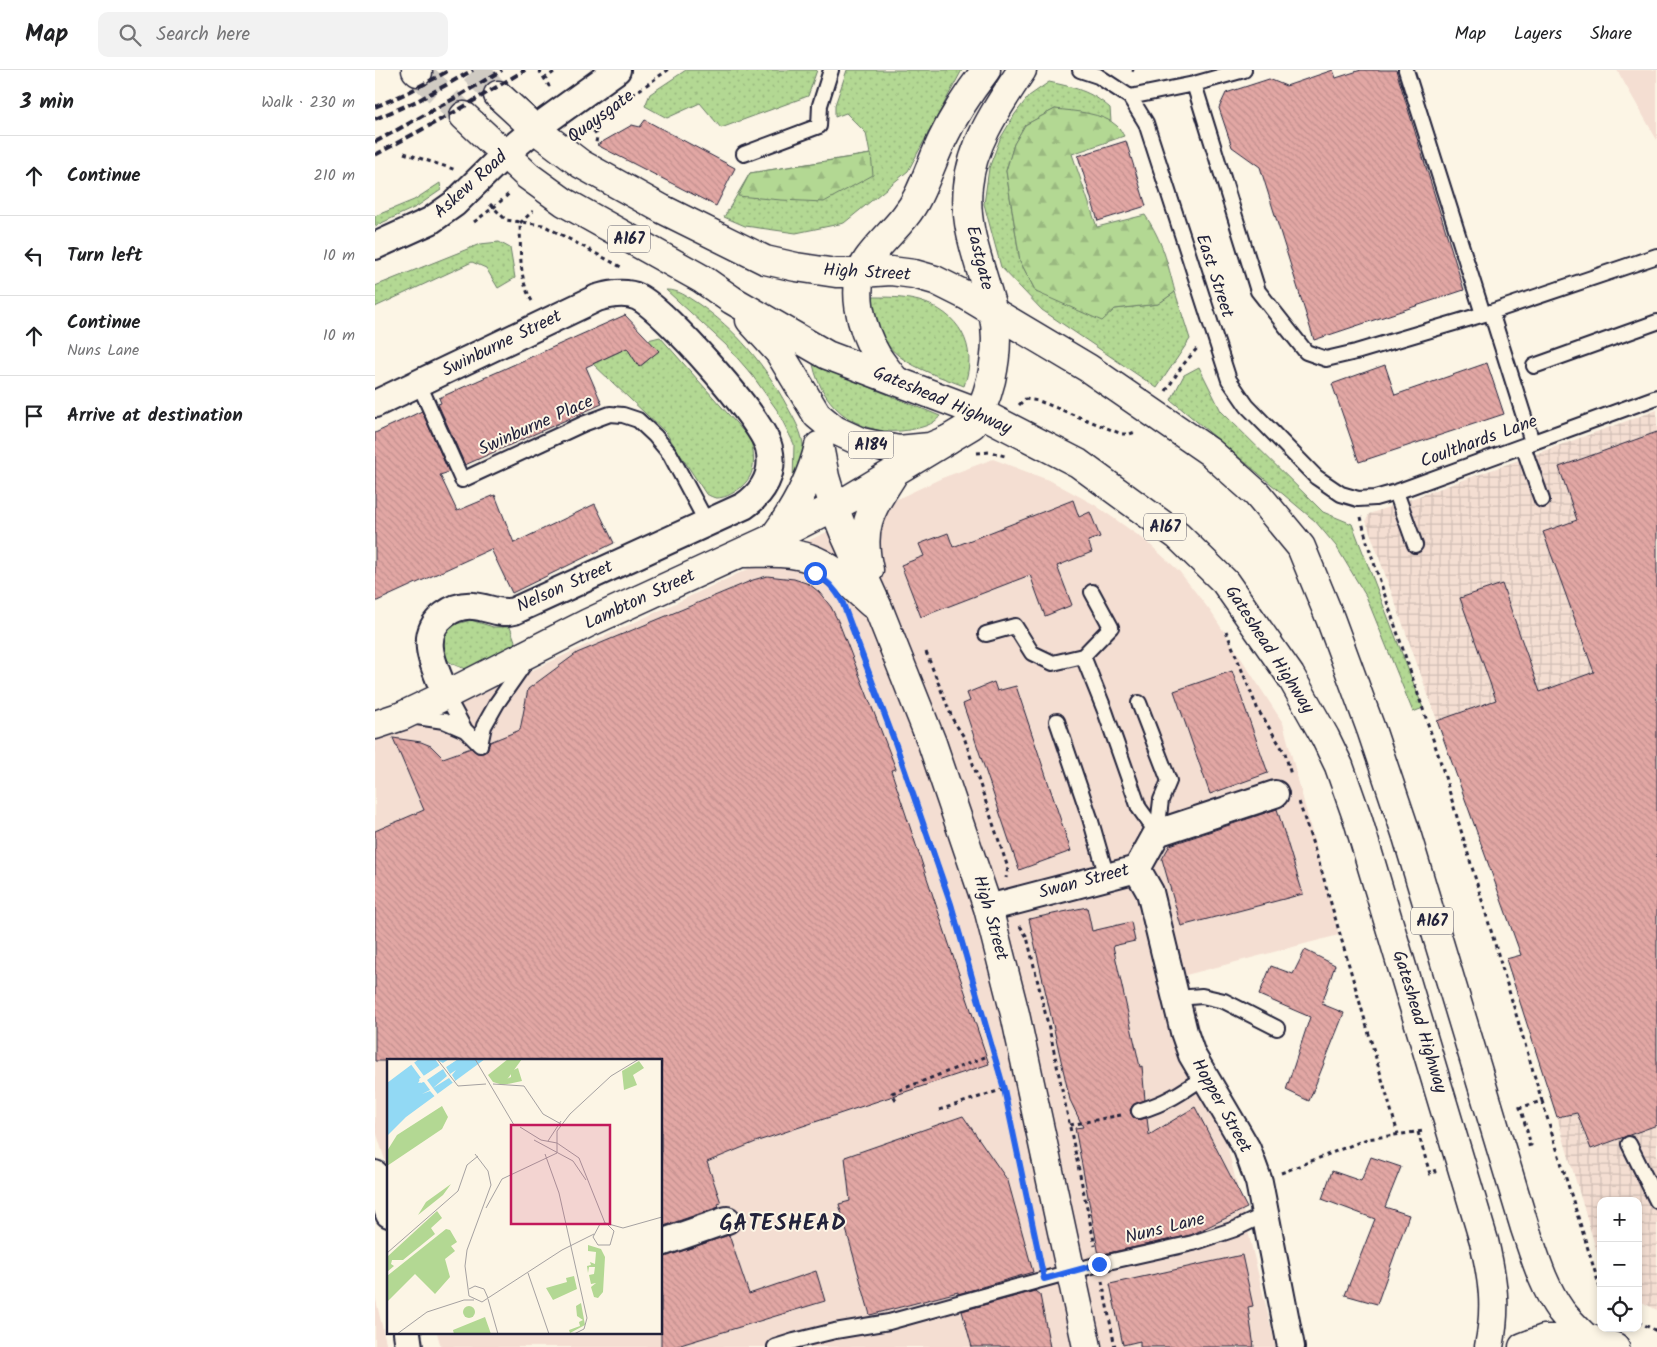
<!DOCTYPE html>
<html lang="en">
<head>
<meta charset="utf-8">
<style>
  body { margin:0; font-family:Kalam,sans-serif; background:#f2f2f2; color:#202124 }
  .controls { position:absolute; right:15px; bottom:15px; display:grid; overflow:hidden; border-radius:10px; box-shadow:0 2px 8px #0003 }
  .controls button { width:45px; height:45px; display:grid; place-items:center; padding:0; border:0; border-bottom:1px solid #e0e0e0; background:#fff; color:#202124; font:25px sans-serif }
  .stop { position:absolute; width:15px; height:15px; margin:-11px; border:4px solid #2563eb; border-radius:50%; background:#fff }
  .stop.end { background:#2563eb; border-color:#fff; box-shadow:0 1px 5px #0008 }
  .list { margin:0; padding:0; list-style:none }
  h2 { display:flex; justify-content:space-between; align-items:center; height:65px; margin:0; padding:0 20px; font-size:21px }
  h2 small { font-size:16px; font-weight:400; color:#757577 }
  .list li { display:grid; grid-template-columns:32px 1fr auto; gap:15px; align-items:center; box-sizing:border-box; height:80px; padding:0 20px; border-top:1px solid #e0e0e0 }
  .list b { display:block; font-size:19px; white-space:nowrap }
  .list p { margin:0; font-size:16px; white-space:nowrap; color:#757577 }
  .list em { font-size:16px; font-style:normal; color:#757577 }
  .icon { flex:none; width:28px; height:28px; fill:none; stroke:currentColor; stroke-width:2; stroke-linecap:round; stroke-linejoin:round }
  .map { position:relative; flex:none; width:1282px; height:1277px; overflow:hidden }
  header { display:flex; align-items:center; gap:30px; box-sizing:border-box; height:70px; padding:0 25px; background:#fff; border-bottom:1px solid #e0e0e0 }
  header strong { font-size:24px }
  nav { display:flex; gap:28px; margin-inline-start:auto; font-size:18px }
  .search { width:350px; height:45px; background:#f2f2f2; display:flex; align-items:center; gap:12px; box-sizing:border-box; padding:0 18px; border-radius:10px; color:#757577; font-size:19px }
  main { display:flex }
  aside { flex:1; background:#fff }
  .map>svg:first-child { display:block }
  .built { fill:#f4ded2 }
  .industrial { fill:url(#industrial-grid) }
  .grass { fill:url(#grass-dots); stroke:#6a7d67 }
  .forest { fill:url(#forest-firs); stroke:#6a7d67 }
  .building { fill:url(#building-back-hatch); stroke:#22223b }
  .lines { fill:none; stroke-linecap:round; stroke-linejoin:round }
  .highway-tunnel { stroke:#d0cbc3; stroke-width:28; stroke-dasharray:28 14; stroke-linecap:butt }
  .lane-casing { stroke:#22223b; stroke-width:18 }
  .street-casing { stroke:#22223b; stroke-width:30 }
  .secondary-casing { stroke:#22223b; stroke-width:31 }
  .highway-casing { stroke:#22223b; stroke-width:31 }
  .path { stroke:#22223b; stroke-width:3; stroke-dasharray:4 4; stroke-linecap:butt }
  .lane { stroke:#fcf5e5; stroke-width:14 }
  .street { stroke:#fcf5e5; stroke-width:26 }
  .secondary { stroke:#fcf5e5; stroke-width:28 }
  .highway { stroke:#fcf5e5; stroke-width:28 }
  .rail { stroke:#22223b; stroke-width:4; stroke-dasharray:8 4; stroke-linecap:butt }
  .route { stroke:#2563eb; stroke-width:6 }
  .labels { text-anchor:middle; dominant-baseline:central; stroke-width:4; stroke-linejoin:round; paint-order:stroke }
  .shield { fill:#fcf5e5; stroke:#63616e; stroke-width:1 }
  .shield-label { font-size:16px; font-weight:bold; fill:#22223b }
  .street-label { font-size:18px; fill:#22223b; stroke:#fcf5e5 }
  .district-label { font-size:22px; font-weight:bold; letter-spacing:1px; fill:#22223b; stroke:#fcf5e5 }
  .inset-road { fill:none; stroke:#a5a1a1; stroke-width:1 }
  .view { fill:#c2185b; fill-opacity:0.15; stroke:#c2185b; stroke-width:2.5 }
  .inset-edge { fill:none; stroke:#22223b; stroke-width:2.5 }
</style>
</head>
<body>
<header>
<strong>Map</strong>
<div class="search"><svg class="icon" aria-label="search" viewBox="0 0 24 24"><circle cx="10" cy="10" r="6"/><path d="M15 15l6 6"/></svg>Search here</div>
<nav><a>Map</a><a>Layers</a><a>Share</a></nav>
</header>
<main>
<aside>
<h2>3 min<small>Walk · 230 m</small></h2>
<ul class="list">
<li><svg class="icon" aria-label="ahead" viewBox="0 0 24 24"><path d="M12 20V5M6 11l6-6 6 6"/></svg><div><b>Continue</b></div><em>210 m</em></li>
<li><svg class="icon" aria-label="left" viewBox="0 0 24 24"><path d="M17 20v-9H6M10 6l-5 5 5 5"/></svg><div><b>Turn left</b></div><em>10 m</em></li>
<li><svg class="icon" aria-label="ahead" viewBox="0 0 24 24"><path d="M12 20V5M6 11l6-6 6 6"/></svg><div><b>Continue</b><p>Nuns Lane</p></div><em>10 m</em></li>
<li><svg class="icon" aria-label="arrive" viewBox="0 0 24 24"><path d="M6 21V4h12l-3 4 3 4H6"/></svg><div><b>Arrive at destination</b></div></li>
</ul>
</aside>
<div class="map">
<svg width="1282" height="1277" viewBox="0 0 1282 1277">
  <defs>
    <pattern id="industrial-grid" width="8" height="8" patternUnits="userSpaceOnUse" patternTransform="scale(1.25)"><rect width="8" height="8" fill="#f4ded2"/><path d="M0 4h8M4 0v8" fill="none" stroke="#d1beb5"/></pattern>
    <pattern id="grass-dots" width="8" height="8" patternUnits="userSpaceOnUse" patternTransform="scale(1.25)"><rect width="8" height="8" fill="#b3d893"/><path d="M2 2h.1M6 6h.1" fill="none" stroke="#9ab980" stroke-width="1.8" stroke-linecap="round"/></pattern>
    <pattern id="forest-firs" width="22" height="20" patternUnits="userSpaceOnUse" patternTransform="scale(1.25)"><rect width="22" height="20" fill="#b3d893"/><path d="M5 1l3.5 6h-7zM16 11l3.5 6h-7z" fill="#9ab980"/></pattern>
    <pattern id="building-back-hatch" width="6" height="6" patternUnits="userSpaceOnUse" patternTransform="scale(1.25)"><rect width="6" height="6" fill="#e2a7a4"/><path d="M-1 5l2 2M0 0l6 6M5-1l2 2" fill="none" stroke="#c28f8e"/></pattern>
  </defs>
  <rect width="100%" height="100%" fill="#fcf5e5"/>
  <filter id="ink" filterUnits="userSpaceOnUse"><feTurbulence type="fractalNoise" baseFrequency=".02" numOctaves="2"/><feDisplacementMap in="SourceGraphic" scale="10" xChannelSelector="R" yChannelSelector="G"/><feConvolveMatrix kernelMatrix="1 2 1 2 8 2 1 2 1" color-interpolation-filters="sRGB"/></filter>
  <g filter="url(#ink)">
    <path class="built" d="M 1242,0 L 1282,0 L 1282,71 L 1282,70 Z
      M 618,389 L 676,411 L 720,435 L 771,471 L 804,501 L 836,542 L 908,653 L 964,865 L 811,905 L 901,1277 L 66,1277 L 62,1263 L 286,1263 L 286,991 L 14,991 L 14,1103 L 0,1058 L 0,671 L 28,661 L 567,408 Z
      M 0,1226 L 12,1277 L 0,1277 Z"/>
    <path class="industrial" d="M 1282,340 L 1282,1240 L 1263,1230 L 1263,1131 L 1226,1131 L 1226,1196 L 1182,1047 L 1131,889 L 1146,885 L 991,451 L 994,444 Z"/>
    <path class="grass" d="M 311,0 L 442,0 L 433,26 L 346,58 L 325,33 L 292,48 L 270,36 L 275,24 Z
      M 472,0 L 587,0 L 533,101 L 469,153 L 421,163 L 370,156 L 349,147 L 375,103 L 495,84 L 491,63 L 471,43 L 460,47 L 460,35 Z
      M 674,12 C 698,17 716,21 735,38 L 736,52 L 728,48 L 680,39 L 650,55 L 639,74 L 631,101 L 645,191 L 661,222 L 740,239 L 783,234 L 800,222 L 815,269 L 782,318 L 667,240 L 626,197 L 609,134 L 614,98 L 625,69 L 640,44 L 654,26 Z
      M 65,113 L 66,120 L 41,137 L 0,156 L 0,146 L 39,130 Z
      M 124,172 L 135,178 L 140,208 L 123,218 L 111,198 L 97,192 L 0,237 L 0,216 L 105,174 Z
      M 291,220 C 304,220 311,226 322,233 C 361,259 390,295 412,336 C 419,349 426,360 428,374 C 430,388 424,399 418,411 L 419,374 L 402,340 L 377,305 L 351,275 Z
      M 497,227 C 513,227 529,227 544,231 C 584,242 604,277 589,316 C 542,298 498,287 497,227 Z
      M 285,267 L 376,370 C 378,380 380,390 377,401 C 374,414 355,428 342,428 C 338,428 334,425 331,424 L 291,363 L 218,294 L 252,278 L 265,297 L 283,281 L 273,270 Z
      M 438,294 L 565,346 C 559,355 545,358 534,360 C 488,368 447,340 438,294 Z
      M 824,297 L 846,341 L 948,442 L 977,454 L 1048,638 L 1038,642 L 991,526 L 961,476 L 940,451 L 796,330 L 809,305 Z
      M 96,550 L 118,557 L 135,557 L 141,574 L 91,599 C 71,593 67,588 66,567 L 78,555 Z"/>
    <path class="forest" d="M 680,39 C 698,41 729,43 742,56 C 745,58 747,63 749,66 L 697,84 L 722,157 L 770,145 C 788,172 792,191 800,222 L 783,234 L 740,239 L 727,251 L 661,222 L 645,191 L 631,101 L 639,74 L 650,55 Z
      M 496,84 L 498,105 L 449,132 L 406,130 L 363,126 L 375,103 Z"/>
    <path class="building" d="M 958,0 L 961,8 L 986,0 L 1021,0 L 1089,220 L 939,270 L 885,97 L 857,77 L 844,38 L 851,23 L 894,9 L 911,16 Z
      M 270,50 L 360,98 L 341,136 L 222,75 L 257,55 L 265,57 Z
      M 751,71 L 771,136 L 723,151 L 703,86 Z
      M 250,245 L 284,281 L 264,297 L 252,278 L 211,297 L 227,334 L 90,395 L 63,334 L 66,333 L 64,328 Z
      M 1112,293 L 1129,344 L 984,392 L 957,314 L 1010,295 L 1020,325 Z
      M 47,341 L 74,402 L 65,405 L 82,441 L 120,425 L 139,473 L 220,434 L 239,473 L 137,523 L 116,479 L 0,532 L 0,363 Z
      M 1282,362 L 1282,1055 L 1216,1079 L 1202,1043 L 1182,1047 L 1131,889 L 1146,885 L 1062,651 L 1121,630 L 1085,528 L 1127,514 L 1165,622 L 1219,602 L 1168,462 L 1202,450 L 1184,397 Z
      M 698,430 L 704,447 L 715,442 L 725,467 L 713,471 L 717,482 L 682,496 L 697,535 L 670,546 L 655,505 L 546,547 L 526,495 L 549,486 L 544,474 L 573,463 L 578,477 Z
      M 392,506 L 419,509 L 434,514 L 444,522 L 456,537 L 464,553 L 521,699 L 516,700 L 614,994 L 383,1071 L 332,1092 L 346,1133 L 343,1134 L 344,1137 L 286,1157 L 286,991 L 0,991 L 0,761 L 49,740 L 18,668 L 46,672 L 56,676 L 68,688 L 96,678 L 102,683 L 108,683 L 112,681 L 115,672 L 145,660 L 153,619 L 202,583 L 378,510 Z
      M 857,601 L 893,703 L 835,724 L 799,621 Z
      M 619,612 L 622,621 L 641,616 L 696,781 L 644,800 L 588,634 L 595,631 L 592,623 Z
      M 902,739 L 928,824 L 806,856 L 787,789 L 795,775 Z
      M 712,837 L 717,861 L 756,852 L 760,871 L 738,876 L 765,997 L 767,996 L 770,1030 L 758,1035 L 755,1040 L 756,1044 L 763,1050 L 772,1048 L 774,1065 L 820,1037 L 872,1138 L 816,1165 L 724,1185 L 700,1058 L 708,1057 L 695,1030 L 654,849 Z
      M 930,880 L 960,895 L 947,934 L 969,943 L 934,1031 L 911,1020 L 935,947 L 884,925 L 896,896 L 918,904 Z
      M 588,1046 L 633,1111 L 658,1202 L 583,1224 L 583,1222 L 495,1245 L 464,1134 L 475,1131 L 470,1087 Z
      M 996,1087 L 1026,1097 L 1010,1137 L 1034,1145 L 1002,1234 L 970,1225 L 1000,1149 L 947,1129 L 957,1101 L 986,1111 Z
      M 354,1165 L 374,1224 L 441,1201 L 450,1231 L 299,1277 L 286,1277 L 286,1188 Z
      M 867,1185 L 878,1236 L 873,1237 L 879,1277 L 765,1277 L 765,1271 L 748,1275 L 735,1214 Z
      M 660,1221 L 665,1225 L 675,1277 L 597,1277 L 587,1241 Z"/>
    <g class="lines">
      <path class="highway-tunnel" d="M 99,0 L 123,25
        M 43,2 L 89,46"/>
      <g class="lane-casing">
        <path id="lane" d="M 705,0 L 723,6 L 755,27 L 771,53 L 854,310 L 872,336 L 941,407 L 966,424 L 983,429 L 1000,428 L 1021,422 L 1282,327
          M 1031,0 L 1108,244
          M 819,14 L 883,221 L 931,282 L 951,289 L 981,282 L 1116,242 L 1282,186
          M 755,27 L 819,14 L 869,0
          M 369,84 L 444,56 L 445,35 L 456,0
          M 1116,242 L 1157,372
          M 1159,296 L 1282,252
          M 44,314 L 87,410 L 208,354 L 235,344 L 248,345 L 263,350 L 280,366 L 295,384 L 332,453
          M 1148,376 L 1167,430
          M 1021,422 L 1040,475
          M 717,522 L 736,557 L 708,586 L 730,641 L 764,738 L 782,763
          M 611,564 L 640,556 L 657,583 L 678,593 L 708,586
          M 71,625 L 90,660 L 105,675 L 109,656 L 122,633 L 152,590
          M 764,633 L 794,711 L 786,730 L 782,763
          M 35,646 L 69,651 L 90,660
          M 682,651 L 715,748 L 732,807
          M 802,928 L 827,926 L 849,931 L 902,958
          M 764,1041 C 791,1033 806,1023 829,1007
          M 1254,1074 L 1282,1131
          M 400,1277 L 419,1271 L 460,1261 L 514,1252 L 724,1194 L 818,1173 L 860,1159 L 891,1144"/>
      </g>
      <g class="street-casing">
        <path id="street" d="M 0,176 L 55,151 L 79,134 L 130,84 L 160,59 L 242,0
          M 0,334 L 222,228 C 235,224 250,221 263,227 C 290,240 387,349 394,378 C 400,403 388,423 369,436 L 139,541 C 124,545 113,537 98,536 C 87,535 77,539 69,545 C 41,566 61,600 71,625
          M 762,799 L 775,822 L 809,962 L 817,985 L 860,1058 L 872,1079 L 884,1112 L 916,1277
          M 613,838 L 762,799 L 782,763 L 900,724
          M 0,1104 L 14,1144
          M 286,1173 L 352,1150
          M 32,1263 L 34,1277"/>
      </g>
      <g class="secondary-casing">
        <path id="secondary" d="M 520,310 C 514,302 507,294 502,286 C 486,259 474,216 493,189 C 509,167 531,151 543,126 C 552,108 558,89 567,70 C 579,45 594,22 611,0
          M 444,376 L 450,407 L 459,437 L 470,465 L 504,540 L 557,673 L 613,838 L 640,944 L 712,1277
          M 399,467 C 420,439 436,409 444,376
          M 371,483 C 391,483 415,481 434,488 C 458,496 478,517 497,534
          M 494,500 C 484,457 495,441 518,405
          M 0,655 L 27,646 L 71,625 L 213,553 L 398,468 L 476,428 L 597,355 C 607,341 612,326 616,310 C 621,288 623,264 618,242 C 608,200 588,160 593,116 C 597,73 624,35 647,0"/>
      </g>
      <g class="highway-casing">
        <path id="highway" d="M 41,0 L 43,2
          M 123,25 L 160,59 L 206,94 L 287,139 L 390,190 L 421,197 L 461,203 L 486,203 L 516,201 L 539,204 L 560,210 L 592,226 L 713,298 L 835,382 L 882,424 L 926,477 L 955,548 L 997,662 L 1031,763 L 1150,1158 C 1160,1187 1168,1216 1186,1241 C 1193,1250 1202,1259 1210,1267
          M 89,46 L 153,106 L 189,132 L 327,209 L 357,230 L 452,285 L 606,343 L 703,393 L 803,466 L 850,512 L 915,605 L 950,667 L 964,696 L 983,750 L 1109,1171 C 1118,1211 1122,1236 1114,1277
          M 375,250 L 404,282 L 442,345 L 460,360 L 486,372 L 523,380 L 555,377 L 572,370
          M 1148,1277 L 1169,1269 L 1210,1267 L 1240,1277"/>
      </g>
      <path class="path" d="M 164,0 L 174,16 L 176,15
        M 757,0 L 759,1
        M 169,9 L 182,0
        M 214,55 L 222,66 L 221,73
        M 205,61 L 293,0
        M 29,83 L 81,100
        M 115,134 L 131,150 L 168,155 L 246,197
        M 99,152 L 119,137 L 135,123
        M 157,231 C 143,209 146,179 145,153 L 158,141
        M 791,321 L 807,296 L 824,276
        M 644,335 L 650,329 L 664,331 L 747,364 L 755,364 L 760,362
        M 602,383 L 615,382 L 630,386
        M 986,447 L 992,472 L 1064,687 L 1167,1031 L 1140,1039
        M 473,548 L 521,675 L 576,834 L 625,1005
        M 851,561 L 883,640 L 910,683 L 916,705
        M 551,582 L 578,650 L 589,667 L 633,798 L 631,808
        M 924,732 L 946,799 L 1023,1064
        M 645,856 L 652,867 L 676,967 L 720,1176
        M 521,1030 L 517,1023 L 610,987
        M 1167,1031 L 1226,1221
        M 1145,1036 L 1156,1075 L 1151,1076
        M 564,1040 L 629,1019
        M 695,1055 L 746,1045
        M 1043,1062 L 1055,1104 L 1060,1102 L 1059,1099
        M 906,1103 L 992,1069 L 1048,1061 L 1049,1062
        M 727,1211 L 740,1277
        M 1263,1252 L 1282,1261"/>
      <use href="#lane" class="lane"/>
      <use href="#street" class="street"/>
      <use href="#secondary" class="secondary"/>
      <use href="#highway" class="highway"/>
      <path class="rail" d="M 0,37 L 32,23 L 75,0
        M 0,49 L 42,31 L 98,0
        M 0,72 L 82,27 L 127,0
        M 0,85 L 85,39 L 150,0"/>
    </g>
  </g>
  <g class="lines" filter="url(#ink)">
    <path class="route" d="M 440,503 C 452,510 460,519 467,531 L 521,675 L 576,834 L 629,1019 L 669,1209 L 724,1194"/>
  </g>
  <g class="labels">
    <g class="shield">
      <rect x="233" y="155.5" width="42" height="27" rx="4"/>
      <rect x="473.5" y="361.5" width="45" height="27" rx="4"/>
      <rect x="769" y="443.5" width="42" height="27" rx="4"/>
      <rect x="1036" y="837.5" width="42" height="27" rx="4"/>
    </g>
    <g class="shield-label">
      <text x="254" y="169">A167</text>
      <text x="496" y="375">A184</text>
      <text x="790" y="457">A167</text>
      <text x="1057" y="851">A167</text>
    </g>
    <g class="street-label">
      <text transform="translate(226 47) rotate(-36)">Quaysgate</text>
      <text transform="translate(96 115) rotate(-42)">Askew Road</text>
      <text transform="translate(604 188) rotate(76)">Eastgate</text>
      <text transform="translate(492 203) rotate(3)">High Street</text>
      <text transform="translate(839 206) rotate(72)">East Street</text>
      <text transform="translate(127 274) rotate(-26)">Swinburne Street</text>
      <text transform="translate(567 331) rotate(23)">Gateshead Highway</text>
      <text transform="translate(161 356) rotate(-24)">Swinburne Place</text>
      <text transform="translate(1104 372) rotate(-20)">Coulthards Lane</text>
      <text transform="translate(190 517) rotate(-24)">Nelson Street</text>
      <text transform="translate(265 530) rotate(-25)">Lambton Street</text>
      <text transform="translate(894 580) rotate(57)">Gateshead Highway</text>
      <text transform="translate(709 812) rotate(-15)">Swan Street</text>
      <text transform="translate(615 848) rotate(74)">High Street</text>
      <text transform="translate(1044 952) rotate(73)">Gateshead Highway</text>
      <text transform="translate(846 1036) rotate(61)">Hopper Street</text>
      <text transform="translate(790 1159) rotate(-14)">Nuns Lane</text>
    </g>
    <g class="district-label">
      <text x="408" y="1154">GATESHEAD</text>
    </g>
  </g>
  <g transform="translate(12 989)">
    <rect width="275" height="275" fill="#fcf5e5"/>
    <path d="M 121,0 L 135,0 L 116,26 L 106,23 L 101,16 ZM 252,2 L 257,9 L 246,16 L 250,26 L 237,31 L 235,12 ZM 201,186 L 214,190 L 218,198 L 216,233 L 211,239 L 207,238 L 204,228 L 209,224 L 204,225 L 202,216 L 207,215 L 208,208 L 202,208 L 201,214 L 200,207 L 204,206 L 203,203 L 208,205 L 209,193 L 201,192 ZM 187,217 L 190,230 L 166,241 L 159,229 L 180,223 L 179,219 ZM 194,244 L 198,266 L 183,274 L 182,271 L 193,267 L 192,263 L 196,261 L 190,257 L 189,247 Z" fill="#b3d893"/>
    <path d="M 55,47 L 61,58 L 55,70 L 0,107 L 0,92 L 10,76 ZM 64,125 L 56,136 L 31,156 L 39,143 Z" fill="#b3d893"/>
    <path d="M 131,9 L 135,22 L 116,26 L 117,21 L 124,18 L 124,12 Z" fill="#b3d893"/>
    <path d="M 50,152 L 55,159 L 44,169 L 48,175 L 16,201 L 5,201 L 4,205 L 7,207 L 0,213 L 0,198 ZM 59,170 L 63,171 L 70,183 L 64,187 L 68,192 L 58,200 L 63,218 L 48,235 L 28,215 L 0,243 L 0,217 ZM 98,258 L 104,275 L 67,275 L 66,271 Z" fill="#b3d893"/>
    <path d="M76 253a6 6 0 1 1 12 0a6 6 0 1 1-12 0Z" fill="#b3d893"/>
    <path d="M 32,0 L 62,0 L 32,20 L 34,24 L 71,0 L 98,0 L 19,58 L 0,77 L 0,24 Z" fill="#92d9f4"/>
    <path d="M 48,0 L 56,4 L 71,0 L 59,8 L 63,15 L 69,11 L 65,16 L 68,21 L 66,24 L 62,19 L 46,29 L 53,38 L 50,40 L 43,32 L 35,35 L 43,31 L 37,23 L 31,24 L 34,19 L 23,4 L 26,2 L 37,17 L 53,7 ZM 56,10 L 60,17 L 46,29 L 40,21 Z" fill="#fcf5e5" fill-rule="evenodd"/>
    <path class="inset-road" d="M 50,0 L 71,27 L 99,25M 88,0 L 127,66M 106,25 L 137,27 L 156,55 L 174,65M 183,55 L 224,17 L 252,0M 133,68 L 154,81 L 170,84 L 192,99 L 218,164M 147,81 L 186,102 L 199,121M 161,82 L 174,62M 158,95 L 172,134 L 200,259 L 197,270 L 187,275M 99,149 L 115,120 L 170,94 L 170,72 L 183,55M 221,166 L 227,172 L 223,186 L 211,186 L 206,178 L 213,165 L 218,164 L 236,169 L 275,158M 0,194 L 71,132 L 80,106 L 91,97M 141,214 L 162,275M 82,230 L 88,227 L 97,230 L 101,239 L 95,243 L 82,237 L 78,207 L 80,191 L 104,126 L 101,112 L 88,95M 101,239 L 175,191 L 207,175M 101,240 L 111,275M 10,275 L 40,253 L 77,241 L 87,241"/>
    <path class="view" d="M 124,66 L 223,66 L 223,165 L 124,165 Z"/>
    <rect width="275" height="275" class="inset-edge"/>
  </g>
</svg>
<div class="controls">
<button>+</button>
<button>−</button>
<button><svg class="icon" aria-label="locate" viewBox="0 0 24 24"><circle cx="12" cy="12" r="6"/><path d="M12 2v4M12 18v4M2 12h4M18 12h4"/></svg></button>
</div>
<div class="stop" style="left:440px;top:503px"></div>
<div class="stop end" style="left:724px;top:1194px"></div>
</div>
</main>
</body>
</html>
